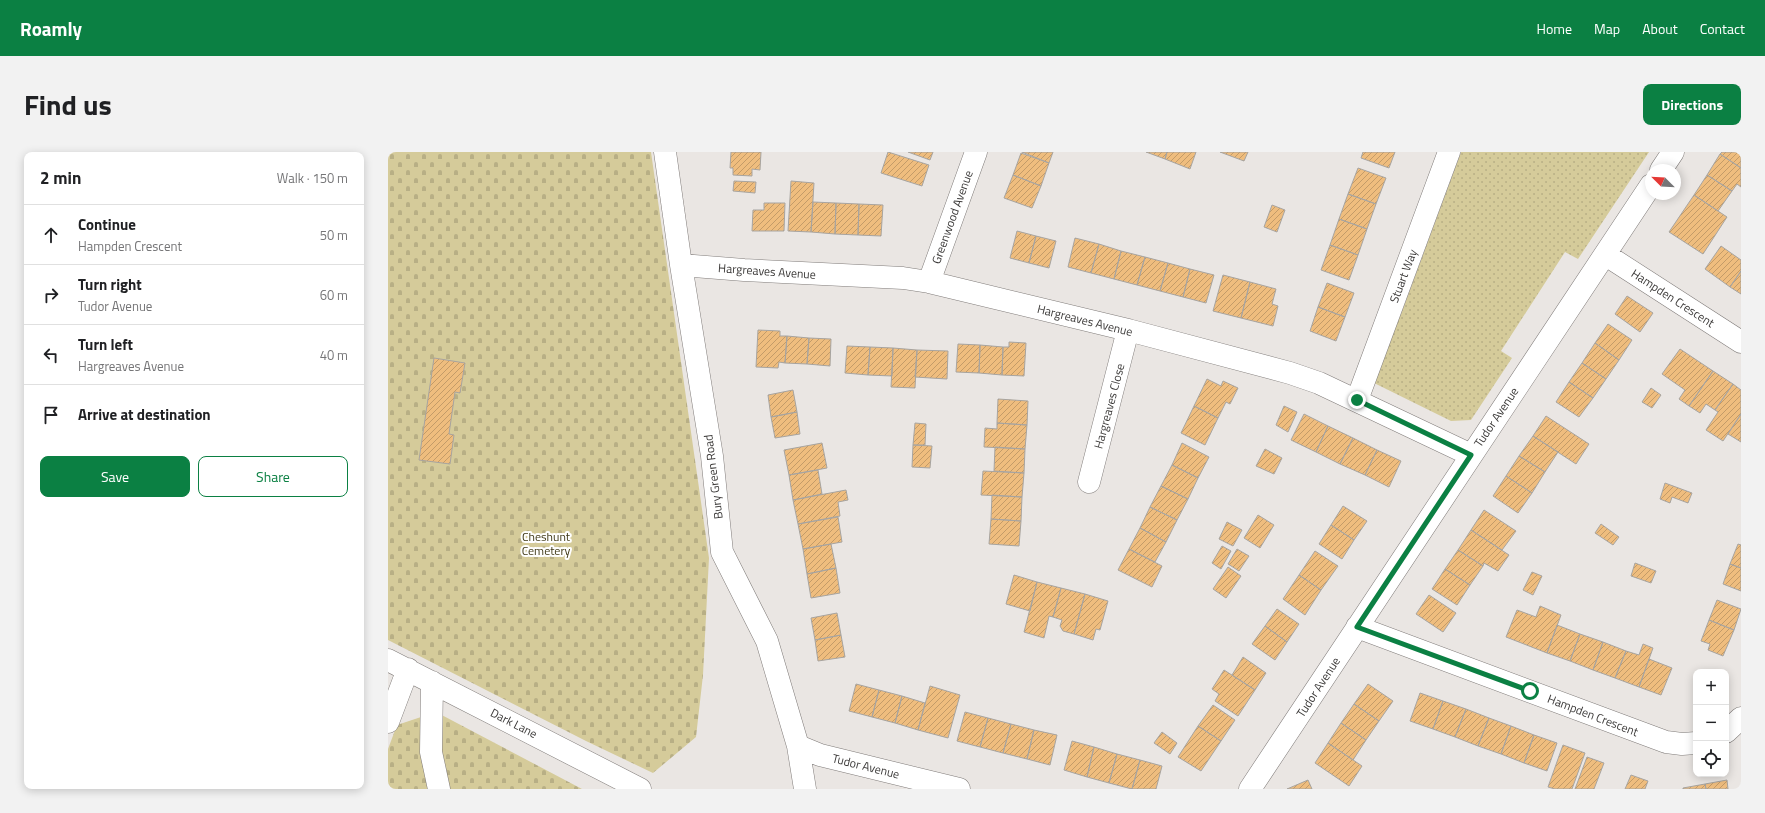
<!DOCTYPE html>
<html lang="en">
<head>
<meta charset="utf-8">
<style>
  body { margin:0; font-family:"Titillium Web",sans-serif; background:#f2f2f2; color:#202124 }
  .controls { position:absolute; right:12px; bottom:12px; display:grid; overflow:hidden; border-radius:8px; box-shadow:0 2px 10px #0003 }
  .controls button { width:36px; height:36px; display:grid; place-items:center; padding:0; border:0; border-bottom:1px solid #e0e0e0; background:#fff; color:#202124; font:20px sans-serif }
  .compass { position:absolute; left:1257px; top:12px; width:36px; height:36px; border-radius:50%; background:#fff; box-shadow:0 2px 10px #0003; rotate:294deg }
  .stop { position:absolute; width:12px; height:12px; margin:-9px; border:3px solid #0b8043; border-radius:50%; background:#fff }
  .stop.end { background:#0b8043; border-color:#fff; box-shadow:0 1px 4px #0008 }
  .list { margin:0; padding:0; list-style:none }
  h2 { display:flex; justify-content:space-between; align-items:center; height:52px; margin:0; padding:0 16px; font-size:17px }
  h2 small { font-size:13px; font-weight:400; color:#757577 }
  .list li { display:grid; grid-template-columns:26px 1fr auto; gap:12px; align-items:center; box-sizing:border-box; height:60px; padding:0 16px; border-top:1px solid #e0e0e0 }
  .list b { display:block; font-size:15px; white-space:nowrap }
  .list p { margin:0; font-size:13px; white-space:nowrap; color:#757577 }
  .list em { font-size:13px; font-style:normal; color:#757577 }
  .actions { display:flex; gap:8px; padding:12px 16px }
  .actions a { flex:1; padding:9px 0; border:1px solid #0b8043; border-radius:8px; text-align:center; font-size:14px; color:#0b8043 }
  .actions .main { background:#0b8043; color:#fff }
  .icon { flex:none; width:22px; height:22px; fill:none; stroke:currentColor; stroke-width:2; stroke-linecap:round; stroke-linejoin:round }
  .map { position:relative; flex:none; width:1353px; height:637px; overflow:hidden; border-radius:8px }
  header { display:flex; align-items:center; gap:24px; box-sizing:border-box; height:56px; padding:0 20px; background:#0b8043; color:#fff }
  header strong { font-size:19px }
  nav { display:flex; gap:22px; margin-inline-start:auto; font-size:14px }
  .intro { display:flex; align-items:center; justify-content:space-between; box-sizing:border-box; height:96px; padding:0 24px }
  h1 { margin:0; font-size:28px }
  .button { padding:10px 18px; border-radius:8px; background:#0b8043; color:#fff; font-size:14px; font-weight:700 }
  main { display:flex; gap:24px; padding:0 24px }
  aside { flex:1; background:#fff; border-radius:8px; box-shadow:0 2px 10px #0003 }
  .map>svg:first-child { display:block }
  .cemetery { fill:url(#cemetery-stones) }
  .park { fill:url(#park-dots) }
  .building { fill:url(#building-hatch); stroke:#a7a4a0 }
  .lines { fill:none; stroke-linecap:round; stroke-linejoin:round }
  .minor-casing { stroke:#807c7a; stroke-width:23 }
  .minor { stroke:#fff; stroke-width:22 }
  .route { stroke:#0b8043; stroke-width:5 }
  .labels { text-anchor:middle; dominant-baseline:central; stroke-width:4; stroke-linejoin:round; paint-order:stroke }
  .street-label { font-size:12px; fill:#3c3a39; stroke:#fff }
  .park-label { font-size:12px; fill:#3e3715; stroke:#fff }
</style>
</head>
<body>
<header>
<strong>Roamly</strong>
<nav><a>Home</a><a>Map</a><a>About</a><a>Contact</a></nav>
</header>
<div class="intro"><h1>Find us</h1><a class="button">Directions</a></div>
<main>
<aside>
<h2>2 min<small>Walk · 150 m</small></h2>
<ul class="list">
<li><svg class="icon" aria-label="ahead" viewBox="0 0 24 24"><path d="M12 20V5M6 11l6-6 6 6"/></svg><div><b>Continue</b><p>Hampden Crescent</p></div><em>50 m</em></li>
<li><svg class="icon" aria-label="right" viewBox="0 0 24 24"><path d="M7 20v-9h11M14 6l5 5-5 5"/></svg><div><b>Turn right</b><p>Tudor Avenue</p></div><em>60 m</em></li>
<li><svg class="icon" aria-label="left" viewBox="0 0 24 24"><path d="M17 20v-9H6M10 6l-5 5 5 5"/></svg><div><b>Turn left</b><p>Hargreaves Avenue</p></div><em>40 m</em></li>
<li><svg class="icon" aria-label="arrive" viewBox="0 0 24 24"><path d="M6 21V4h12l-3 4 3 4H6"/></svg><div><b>Arrive at destination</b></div></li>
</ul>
<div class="actions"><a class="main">Save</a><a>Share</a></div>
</aside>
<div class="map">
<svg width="1353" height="637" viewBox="0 0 1353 637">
  <defs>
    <pattern id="cemetery-stones" width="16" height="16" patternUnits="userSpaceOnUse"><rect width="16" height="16" fill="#d5cb9a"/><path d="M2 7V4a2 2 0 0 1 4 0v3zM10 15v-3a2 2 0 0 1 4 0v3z" fill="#b8af85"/></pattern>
    <pattern id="park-dots" width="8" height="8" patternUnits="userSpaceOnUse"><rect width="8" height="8" fill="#d5cb9a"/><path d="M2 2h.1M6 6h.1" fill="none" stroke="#b8af85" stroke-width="1.8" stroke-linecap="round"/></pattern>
    <pattern id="building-hatch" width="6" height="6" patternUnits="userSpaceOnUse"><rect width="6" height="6" fill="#efbd7e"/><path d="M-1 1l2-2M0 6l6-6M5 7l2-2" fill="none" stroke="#c39b68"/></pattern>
  </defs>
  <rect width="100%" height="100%" fill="#eae6e3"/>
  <path class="cemetery" d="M 0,0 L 263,0 L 321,406 L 315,523 L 308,585 L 265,621 L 198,589 L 0,488 Z
    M 48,560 L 194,637 L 0,637 L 0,597 L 9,573 Z"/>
  <path class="park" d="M 1073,0 L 1261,0 L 1190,107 L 1177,100 L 1113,199 L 1124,206 L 1083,268 L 1063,269 L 982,229 L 1005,163 L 1013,162 Z"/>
  <path class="building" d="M 343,0 L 373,0 L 372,18 L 364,17 L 364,24 L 345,23 L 345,16 L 342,16 Z
    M 500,0 L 541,13 L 534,34 L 493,21 Z
    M 520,0 L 545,0 L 542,8 Z
    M 634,0 L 665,0 L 661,11 Z
    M 758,0 L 779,0 L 777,7 Z
    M 779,0 L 808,0 L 802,17 L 777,7 Z
    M 832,0 L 860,0 L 856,9 Z
    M 975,0 L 1007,0 L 1001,16 L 973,6 Z
    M 1334,0 L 1353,0 L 1353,16 L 1332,2 Z
    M 633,1 L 661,11 L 653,34 L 625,23 Z
    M 1332,2 L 1353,16 L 1353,35 L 1349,32 L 1344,39 L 1319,23 Z
    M 970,16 L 998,26 L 988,52 L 960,42 Z
    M 625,23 L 653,34 L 644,56 L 616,46 Z
    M 1319,23 L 1344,39 L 1330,59 L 1306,43 Z
    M 346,29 L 368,30 L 367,41 L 345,39 Z
    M 403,29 L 426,31 L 423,80 L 400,79 Z
    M 960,42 L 988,52 L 979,77 L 951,67 Z
    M 1306,43 L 1339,65 L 1315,102 L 1281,80 Z
    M 425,50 L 448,51 L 447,82 L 423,80 Z
    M 376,51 L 397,51 L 396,79 L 364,79 L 365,58 L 376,58 Z
    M 448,51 L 471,52 L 470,83 L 447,82 Z
    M 471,52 L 495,53 L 493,84 L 470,83 Z
    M 884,53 L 897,58 L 889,80 L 876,75 Z
    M 951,67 L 979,77 L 970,103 L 942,93 Z
    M 629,79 L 648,84 L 641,111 L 622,106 Z
    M 648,84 L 668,89 L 661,116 L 641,111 Z
    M 687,86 L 711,92 L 703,121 L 680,115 Z
    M 711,92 L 733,99 L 726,127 L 703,121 Z
    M 942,93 L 970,103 L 961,128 L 933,118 Z
    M 1333,94 L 1353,108 L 1353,119 L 1342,135 L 1317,117 Z
    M 733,99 L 757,105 L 749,133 L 726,127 Z
    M 757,105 L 780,111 L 772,139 L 749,133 Z
    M 780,111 L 802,117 L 795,145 L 772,139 Z
    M 802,117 L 826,123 L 818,151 L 795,145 Z
    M 1353,119 L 1353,142 L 1342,135 Z
    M 835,123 L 862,130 L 853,166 L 825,159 Z
    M 862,130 L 888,137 L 884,152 L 890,154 L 885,174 L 853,166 Z
    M 939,131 L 966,141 L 957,165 L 930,155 Z
    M 1239,144 L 1265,161 L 1252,180 L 1227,162 Z
    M 930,155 L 957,165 L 948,189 L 922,179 Z
    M 1220,172 L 1244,188 L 1231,208 L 1207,191 Z
    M 370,178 L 392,179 L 392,184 L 399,184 L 397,211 L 391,210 L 390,216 L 368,215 Z
    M 399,184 L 421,186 L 419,212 L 397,211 Z
    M 421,186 L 443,187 L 442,214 L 419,212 Z
    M 621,190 L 638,191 L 636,224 L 614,223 L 615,195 L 621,195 Z
    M 1207,191 L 1231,208 L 1218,227 L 1194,211 Z
    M 570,192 L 592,193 L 591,221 L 568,220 Z
    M 592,193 L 615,195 L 614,223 L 591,221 Z
    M 459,194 L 482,195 L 480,223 L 457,221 Z
    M 482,195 L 505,196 L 504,224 L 480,223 Z
    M 505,196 L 529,198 L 527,236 L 503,235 Z
    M 1292,197 L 1325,219 L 1301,254 L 1291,247 L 1297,238 L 1274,222 Z
    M 529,198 L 560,199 L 559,227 L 527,225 Z
    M 46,206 L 77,211 L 72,241 L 67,240 L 61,282 L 66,283 L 62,312 L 31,308 Z
    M 1194,211 L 1218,227 L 1205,246 L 1181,230 Z
    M 1325,219 L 1345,232 L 1327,258 L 1318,252 L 1312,261 L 1301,254 Z
    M 819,227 L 833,234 L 835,229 L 850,236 L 842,252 L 838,250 L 830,266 L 806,254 Z
    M 1181,230 L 1205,246 L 1191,265 L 1168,250 Z
    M 1345,232 L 1353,238 L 1353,262 L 1335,289 L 1318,278 L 1330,260 L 1327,258 Z
    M 1263,236 L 1273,243 L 1264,256 L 1254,250 Z
    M 405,238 L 409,260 L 383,265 L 380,243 Z
    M 610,247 L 640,249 L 639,273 L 609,271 Z
    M 806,254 L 830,266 L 817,293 L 793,281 Z
    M 896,254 L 909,260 L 900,280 L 888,273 Z
    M 409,260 L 412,282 L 387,286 L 383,265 Z
    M 916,262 L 940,274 L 928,300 L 903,288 Z
    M 1353,262 L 1353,290 L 1340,282 Z
    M 1158,264 L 1201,292 L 1188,312 L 1145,284 Z
    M 527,271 L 538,272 L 537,293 L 525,293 Z
    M 609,271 L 639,273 L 637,297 L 596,295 L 597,276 L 609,277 Z
    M 940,274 L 965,286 L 952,312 L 928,300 Z
    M 1145,284 L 1170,300 L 1157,320 L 1131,304 Z
    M 965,286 L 989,298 L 977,323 L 952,312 Z
    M 434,291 L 439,316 L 401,323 L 396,298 Z
    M 794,291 L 821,305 L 810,326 L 784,313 Z
    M 525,293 L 544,294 L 542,316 L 524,315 Z
    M 607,295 L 637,297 L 636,321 L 606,319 Z
    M 877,297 L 894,306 L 886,322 L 868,314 Z
    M 989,298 L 1013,309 L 1001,335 L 977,323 Z
    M 1131,304 L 1157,320 L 1144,341 L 1118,324 Z
    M 784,313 L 810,326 L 800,347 L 773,334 Z
    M 430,318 L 434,342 L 405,348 L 401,323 Z
    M 595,319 L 636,321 L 634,345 L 593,343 Z
    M 1118,324 L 1144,341 L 1130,361 L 1105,344 Z
    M 1277,331 L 1304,341 L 1300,351 L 1284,345 L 1282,351 L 1272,347 Z
    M 773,334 L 800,347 L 789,368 L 762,355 Z
    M 458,338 L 460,348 L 450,350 L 452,364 L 410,372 L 405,348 Z
    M 604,343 L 634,345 L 633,369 L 603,367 Z
    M 955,354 L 979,369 L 966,388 L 943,373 Z
    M 762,355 L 789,368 L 778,390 L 752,376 Z
    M 1096,358 L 1128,379 L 1114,398 L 1083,378 Z
    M 870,363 L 886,373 L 872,396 L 856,386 Z
    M 450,365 L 454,390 L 415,397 L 410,372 Z
    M 603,367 L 633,369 L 631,394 L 601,392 Z
    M 839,370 L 854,378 L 845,394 L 831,387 Z
    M 1213,372 L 1231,385 L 1225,393 L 1207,381 Z
    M 943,373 L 966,388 L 954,407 L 931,392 Z
    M 752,376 L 778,390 L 767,410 L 741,397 Z
    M 1083,378 L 1121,403 L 1110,419 L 1096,411 L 1095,414 L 1070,398 Z
    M 443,392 L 448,416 L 419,422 L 415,397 Z
    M 1350,392 L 1353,393 L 1353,416 L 1342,412 Z
    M 834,394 L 843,399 L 833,417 L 824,411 Z
    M 741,397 L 774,414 L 764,435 L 730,418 Z
    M 849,397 L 861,404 L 851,419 L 840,412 Z
    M 1070,398 L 1095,414 L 1082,433 L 1057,417 Z
    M 927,399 L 950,414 L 933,438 L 911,423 Z
    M 1247,411 L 1268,419 L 1263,431 L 1243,424 Z
    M 1342,412 L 1353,416 L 1353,439 L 1335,432 Z
    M 840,415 L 853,424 L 838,446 L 825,437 Z
    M 448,416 L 452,441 L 423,446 L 419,422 Z
    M 1057,417 L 1082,433 L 1069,453 L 1044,437 Z
    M 1144,420 L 1154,424 L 1145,443 L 1135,438 Z
    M 626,423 L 649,430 L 642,459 L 618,452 Z
    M 911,423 L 933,438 L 917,463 L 895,447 Z
    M 649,430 L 673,436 L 665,465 L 661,464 L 656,486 L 636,480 Z
    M 673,436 L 697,442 L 686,482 L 675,479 L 672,474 L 674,468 L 665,465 Z
    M 697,442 L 720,449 L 712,478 L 708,477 L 705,488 L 686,482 Z
    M 1041,443 L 1068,461 L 1055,480 L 1028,462 Z
    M 1329,448 L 1353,457 L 1346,478 L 1321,468 Z
    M 1152,454 L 1173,463 L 1159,501 L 1118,485 L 1129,458 L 1148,465 Z
    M 889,457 L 911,472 L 899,490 L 877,474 Z
    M 449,461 L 453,483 L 427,488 L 423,466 Z
    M 1321,468 L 1346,478 L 1335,504 L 1320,498 L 1322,492 L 1313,489 Z
    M 1169,473 L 1192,482 L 1182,509 L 1159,501 Z
    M 877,474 L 899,490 L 887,508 L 864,492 Z
    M 1192,482 L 1215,490 L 1205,518 L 1182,509 Z
    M 453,483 L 457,505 L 430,509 L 427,488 Z
    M 1215,490 L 1238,499 L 1227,526 L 1205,518 Z
    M 1255,492 L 1265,496 L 1251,535 L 1227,526 L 1238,499 L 1251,503 Z
    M 855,505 L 878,521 L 867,538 L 844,523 Z
    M 1261,507 L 1284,516 L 1273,543 L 1251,535 Z
    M 836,518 L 867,538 L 850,564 L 827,549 L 831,542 L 824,537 Z
    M 468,532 L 491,538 L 484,565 L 461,559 Z
    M 980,532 L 1005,549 L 991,569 L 966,552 Z
    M 542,534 L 572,543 L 560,586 L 530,578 Z
    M 491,538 L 514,544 L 507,571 L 484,565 Z
    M 1032,541 L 1055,549 L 1045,577 L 1022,569 Z
    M 514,544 L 537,551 L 530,578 L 507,571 Z
    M 1055,549 L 1078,557 L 1067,585 L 1045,577 Z
    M 966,552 L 991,569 L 978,588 L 953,571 Z
    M 825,553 L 847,568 L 833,589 L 810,574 Z
    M 1078,557 L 1101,566 L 1090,594 L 1067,585 Z
    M 577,560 L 600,566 L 592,595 L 569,589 Z
    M 600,566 L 623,572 L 615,601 L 592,595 Z
    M 1101,566 L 1123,574 L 1113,602 L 1090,594 Z
    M 953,571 L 978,588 L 965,608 L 940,591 Z
    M 623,572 L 646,578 L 639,607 L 615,601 Z
    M 810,574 L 833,589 L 813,619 L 790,605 Z
    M 1123,574 L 1146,583 L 1136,611 L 1113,602 Z
    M 646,578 L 669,583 L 662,613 L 639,607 Z
    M 774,580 L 789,591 L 782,602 L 766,591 Z
    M 1146,583 L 1169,591 L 1159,619 L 1136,611 Z
    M 684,589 L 706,595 L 699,625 L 676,618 Z
    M 940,591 L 974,614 L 961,634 L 927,611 Z
    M 1175,593 L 1197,601 L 1184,637 L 1167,637 L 1160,635 Z
    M 706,595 L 729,602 L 721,631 L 699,625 Z
    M 729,602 L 752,608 L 744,637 L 721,631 Z
    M 1199,605 L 1216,611 L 1206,637 L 1187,637 Z
    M 752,608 L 774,614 L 768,637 L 744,637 Z
    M 1243,623 L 1260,629 L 1257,637 L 1237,637 Z
    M 920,628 L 924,637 L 899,637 Z
    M 1339,628 L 1340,637 L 1318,637 L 1317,632 Z
    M 1317,632 L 1318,637 L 1295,637 L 1295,636 Z"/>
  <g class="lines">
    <g class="minor-casing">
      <path id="minor" d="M 277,0 L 293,113 L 324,304 L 334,400 L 379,489 L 410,594 L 417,637
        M 1273,18 L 1285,0
        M 1218,103 L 1353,190
        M 293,113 L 356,118 L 515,126 L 541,130 L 740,178 L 902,221 L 931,231 L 1083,303
        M 541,130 L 588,0
        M 969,248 L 1061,0
        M 701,330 L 740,178
        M 969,475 L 1278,590 L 1294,592 L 1308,591
        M 0,508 L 252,637
        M 44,530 L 43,600 L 51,637
        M 0,570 L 20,517
        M 1338,580 L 1353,566
        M 410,594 L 432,603 L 571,637
        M 862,637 L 1263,33"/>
    </g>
    <use href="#minor" class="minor"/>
  </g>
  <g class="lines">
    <path class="route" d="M 969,248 L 1083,303 L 969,475 L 1142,539"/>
  </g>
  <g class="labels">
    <g class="street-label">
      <text transform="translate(564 65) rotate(-70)">Greenwood Avenue</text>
      <text transform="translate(379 119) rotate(4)">Hargreaves Avenue</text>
      <text transform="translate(1015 124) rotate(-69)">Stuart Way</text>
      <text transform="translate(1285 146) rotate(33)">Hampden Crescent</text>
      <text transform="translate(697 168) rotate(14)">Hargreaves Avenue</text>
      <text transform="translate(721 254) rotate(-75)">Hargreaves Close</text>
      <text transform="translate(1108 265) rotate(-56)">Tudor Avenue</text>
      <text transform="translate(325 325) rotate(-97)">Bury Green Road</text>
      <text transform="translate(930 535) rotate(-57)">Tudor Avenue</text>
      <text transform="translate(1205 563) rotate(21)">Hampden Crescent</text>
      <text transform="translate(126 571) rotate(27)">Dark Lane</text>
      <text transform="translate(478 614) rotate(14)">Tudor Avenue</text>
    </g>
    <g class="park-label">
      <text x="158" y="384">Cheshunt<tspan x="158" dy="14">Cemetery</tspan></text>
    </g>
  </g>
</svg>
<div class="controls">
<button>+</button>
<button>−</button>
<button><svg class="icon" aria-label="locate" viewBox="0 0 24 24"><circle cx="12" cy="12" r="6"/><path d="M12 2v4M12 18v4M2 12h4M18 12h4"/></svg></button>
</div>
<svg class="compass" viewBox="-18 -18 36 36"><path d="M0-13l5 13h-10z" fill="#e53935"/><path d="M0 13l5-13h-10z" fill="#757577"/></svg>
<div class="stop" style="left:1142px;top:539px"></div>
<div class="stop end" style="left:969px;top:248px"></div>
</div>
</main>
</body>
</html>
